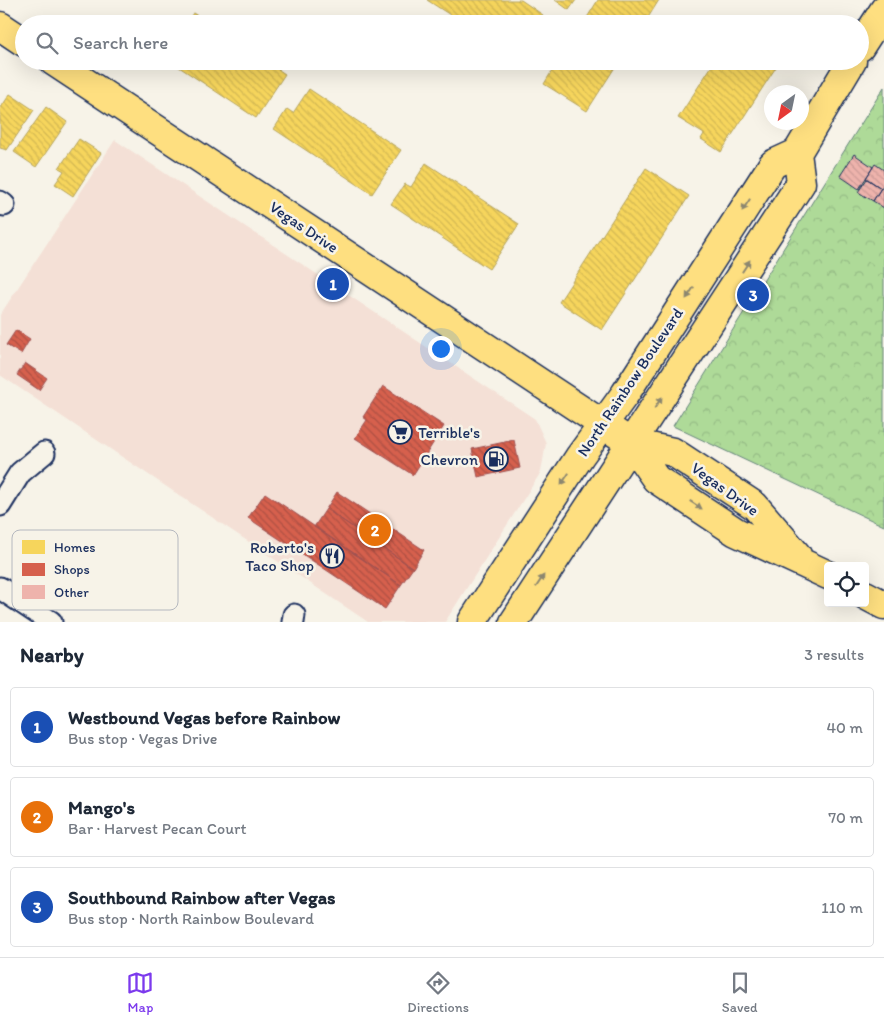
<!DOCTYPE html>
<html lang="en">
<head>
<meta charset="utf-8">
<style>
  body { margin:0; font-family:Itim,sans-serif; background:#f2f2f3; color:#1f2937 }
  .controls { position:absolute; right:15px; bottom:15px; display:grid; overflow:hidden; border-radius:5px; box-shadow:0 5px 20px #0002 }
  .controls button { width:45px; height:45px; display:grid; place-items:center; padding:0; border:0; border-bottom:1px solid #e0e1e3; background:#fff; color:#1f2937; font:25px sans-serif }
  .compass { position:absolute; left:764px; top:85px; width:45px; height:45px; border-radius:50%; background:#fff; box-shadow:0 5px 20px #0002; rotate:213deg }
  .you { position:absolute; left:440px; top:348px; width:18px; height:18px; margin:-12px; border:4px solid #fff; border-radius:50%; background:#1a73e8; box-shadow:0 0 0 8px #1a73e833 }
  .badge { display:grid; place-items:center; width:32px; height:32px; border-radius:50%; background:#7c3aed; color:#fff; font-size:16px; font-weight:700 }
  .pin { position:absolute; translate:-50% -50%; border:2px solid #fff; box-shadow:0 1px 5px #0006 }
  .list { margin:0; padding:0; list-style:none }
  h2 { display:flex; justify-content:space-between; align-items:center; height:65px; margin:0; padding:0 20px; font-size:21px }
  h2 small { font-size:16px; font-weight:400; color:#747a83 }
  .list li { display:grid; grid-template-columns:32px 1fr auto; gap:15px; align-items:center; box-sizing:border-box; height:80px; margin:0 10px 10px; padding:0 10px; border:1px solid #e0e1e3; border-radius:5px }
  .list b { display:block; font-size:19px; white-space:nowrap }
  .list p { margin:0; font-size:16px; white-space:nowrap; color:#747a83 }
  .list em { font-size:16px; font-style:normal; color:#747a83 }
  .icon { flex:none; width:28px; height:28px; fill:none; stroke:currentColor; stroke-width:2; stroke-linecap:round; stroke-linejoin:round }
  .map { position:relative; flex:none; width:884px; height:622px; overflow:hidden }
  .search { position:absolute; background:#fff; box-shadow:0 5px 20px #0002; left:15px; right:15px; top:15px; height:55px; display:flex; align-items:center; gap:12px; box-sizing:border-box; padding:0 18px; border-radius:28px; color:#747a83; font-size:19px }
  .sheet { height:335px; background:#fff }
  nav { display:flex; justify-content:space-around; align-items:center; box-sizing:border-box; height:70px; border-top:1px solid #e0e1e3; background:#fff; font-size:14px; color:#747a83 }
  nav a { display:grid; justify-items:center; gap:2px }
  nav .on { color:#7c3aed }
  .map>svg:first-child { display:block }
  .built { fill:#f4e0d6 }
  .park { fill:url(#park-crowns); stroke:#64847b }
  .homes { fill:url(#homes-back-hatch); stroke:#b4a35d }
  .shops { fill:url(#shops-back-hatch); stroke:#9e5152 }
  .building { fill:url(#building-back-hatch); stroke:#1b2f5e }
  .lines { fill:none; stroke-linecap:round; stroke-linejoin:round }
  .minor-casing { stroke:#1b2f5e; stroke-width:25 }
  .major-casing { stroke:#1b2f5e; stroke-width:31 }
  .minor { stroke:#f7f3e8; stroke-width:21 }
  .major { stroke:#fedf80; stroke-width:28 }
  .oneway { fill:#8c876f }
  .labels { text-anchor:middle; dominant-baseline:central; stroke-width:5; stroke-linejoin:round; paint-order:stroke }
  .street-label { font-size:16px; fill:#1b2f5e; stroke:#f7f3e8 }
  .poi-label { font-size:16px; fill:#1b2f5e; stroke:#f7f3e8; text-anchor:end }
  .key { fill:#f7f3e8; stroke:#b5b8bf; stroke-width:1 }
  .key-label { font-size:14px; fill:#1b2f5e }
</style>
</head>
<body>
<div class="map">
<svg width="884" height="622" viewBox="0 0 884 622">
  <defs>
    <pattern id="park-crowns" width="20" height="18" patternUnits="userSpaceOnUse" patternTransform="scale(1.25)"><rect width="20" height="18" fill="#aeda98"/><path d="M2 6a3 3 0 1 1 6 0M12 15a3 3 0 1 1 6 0" fill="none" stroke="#95bb85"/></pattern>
    <pattern id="homes-back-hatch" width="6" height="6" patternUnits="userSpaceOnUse" patternTransform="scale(1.25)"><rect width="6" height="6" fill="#f6d55c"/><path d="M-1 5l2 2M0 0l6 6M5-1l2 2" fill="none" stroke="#d2b752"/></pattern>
    <pattern id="shops-back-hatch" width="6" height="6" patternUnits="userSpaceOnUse" patternTransform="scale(1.25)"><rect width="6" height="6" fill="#d6604d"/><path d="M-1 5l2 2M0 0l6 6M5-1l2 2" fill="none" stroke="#ad5043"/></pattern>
    <pattern id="building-back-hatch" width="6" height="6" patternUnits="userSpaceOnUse" patternTransform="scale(1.25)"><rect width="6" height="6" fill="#eeb3ac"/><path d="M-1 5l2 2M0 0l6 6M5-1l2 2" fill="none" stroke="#cc9a96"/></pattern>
  </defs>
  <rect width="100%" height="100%" fill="#f7f3e8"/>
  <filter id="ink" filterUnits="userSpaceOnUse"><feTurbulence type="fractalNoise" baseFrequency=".02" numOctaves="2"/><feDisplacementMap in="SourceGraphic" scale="10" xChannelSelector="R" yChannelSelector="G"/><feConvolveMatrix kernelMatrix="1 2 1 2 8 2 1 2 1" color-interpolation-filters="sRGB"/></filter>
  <g filter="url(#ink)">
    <path class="built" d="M 115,140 L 535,419 L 546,443 L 541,472 L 445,622 L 368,622 L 0,375 L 0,315 Z"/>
    <path class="park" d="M 884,87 L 884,526 L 673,426 Z"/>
    <path class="homes" d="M 427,0 L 521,0 L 543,15 L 537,24 L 464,24 Z
      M 555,0 L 576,0 L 569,10 Z
      M 598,0 L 659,0 L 644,24 L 583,24 Z
      M 193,13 L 210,24 L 186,24 Z
      M 170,61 L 266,61 L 285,74 L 256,118 Z
      M 558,61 L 619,61 L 587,111 L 544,84 Z
      M 715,61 L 780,61 L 721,152 L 701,139 L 704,134 L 678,118 Z
      M 309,89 L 401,150 L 372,194 L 274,129 L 287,109 L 293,113 Z
      M 10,94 L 34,110 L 7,150 L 0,148 L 0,109 Z
      M 46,107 L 67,122 L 36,167 L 14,152 Z
      M 79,139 L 101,153 L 73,196 L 55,184 L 64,171 L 59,168 Z
      M 426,163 L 519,224 L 489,269 L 391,204 L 405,184 L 411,187 Z
      M 646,168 L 689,196 L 602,330 L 559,302 Z"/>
    <path class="shops" d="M 16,330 L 30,339 L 21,354 L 6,345 Z
      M 25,363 L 47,378 L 39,390 L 17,375 Z
      M 383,386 L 444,426 L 413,475 L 355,438 L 367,420 L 363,417 Z
      M 514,440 L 520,468 L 478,477 L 472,449 Z
      M 337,492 L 424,550 L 413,568 L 326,509 Z
      M 265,493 L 401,585 L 385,609 L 248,518 Z
      M 326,509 L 413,568 L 401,585 L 314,527 Z"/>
    <path class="building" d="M 854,154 L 873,167 L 859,189 L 840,176 Z
      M 875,164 L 884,170 L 884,184 L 881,188 L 866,178 Z
      M 867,179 L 881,188 L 873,201 L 858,192 Z
      M 881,188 L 884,190 L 884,208 L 873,201 Z"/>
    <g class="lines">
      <g class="minor-casing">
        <path id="minor" d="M 0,202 L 4,205
          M 0,505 L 20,473 L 44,453
          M 0,588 L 51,622
          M 293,622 L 294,615"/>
      </g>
      <g class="major-casing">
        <path id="major" d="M 0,26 L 24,42
          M 860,47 L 884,10
          M 53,61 L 631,443 L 656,479 L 736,532 L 828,575
          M 631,443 L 673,452 L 755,506 L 797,555
          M 865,595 L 884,605
          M 472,622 L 580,456 L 625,394 L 773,164 L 797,153 L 852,61
          M 514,622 L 801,183 L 797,153"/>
      </g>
      <use href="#minor" class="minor"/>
      <use href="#major" class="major"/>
    </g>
    <defs><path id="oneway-solid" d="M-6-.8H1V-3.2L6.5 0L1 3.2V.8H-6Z" transform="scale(1.25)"/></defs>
    <g class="oneway">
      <use href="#oneway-solid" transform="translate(746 205) rotate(123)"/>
      <use href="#oneway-solid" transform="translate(746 266) rotate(-57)"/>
      <use href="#oneway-solid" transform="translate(690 293) rotate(123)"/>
      <use href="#oneway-solid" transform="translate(658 403) rotate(-57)"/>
      <use href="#oneway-solid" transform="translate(565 479) rotate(123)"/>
      <use href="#oneway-solid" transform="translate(696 505) rotate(33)"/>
      <use href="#oneway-solid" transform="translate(540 581) rotate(-57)"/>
    </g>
  </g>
  <defs>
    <g id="supermarket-ring" transform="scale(1.25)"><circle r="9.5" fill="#f7f3e8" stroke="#1b2f5e" stroke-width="1.5"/><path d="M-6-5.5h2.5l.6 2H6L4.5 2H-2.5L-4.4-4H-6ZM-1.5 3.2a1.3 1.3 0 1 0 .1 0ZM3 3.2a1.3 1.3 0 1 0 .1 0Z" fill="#1b2f5e"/></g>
    <g id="fuel-ring" transform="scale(1.25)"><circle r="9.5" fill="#f7f3e8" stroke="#1b2f5e" stroke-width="1.5"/><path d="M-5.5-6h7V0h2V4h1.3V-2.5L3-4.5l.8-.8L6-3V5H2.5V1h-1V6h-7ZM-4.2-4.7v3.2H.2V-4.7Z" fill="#1b2f5e"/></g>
    <g id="restaurant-ring" transform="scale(1.25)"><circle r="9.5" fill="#f7f3e8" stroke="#1b2f5e" stroke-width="1.5"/><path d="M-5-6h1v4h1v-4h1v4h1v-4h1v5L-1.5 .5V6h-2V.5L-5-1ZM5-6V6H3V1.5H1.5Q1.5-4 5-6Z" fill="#1b2f5e"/></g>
  </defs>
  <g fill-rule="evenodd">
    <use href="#supermarket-ring" x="400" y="432"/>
    <use href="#fuel-ring" x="496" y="459"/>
    <use href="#restaurant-ring" x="332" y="556"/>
  </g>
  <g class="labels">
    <g class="street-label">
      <text transform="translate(304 227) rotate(34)">Vegas Drive</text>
      <text transform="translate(630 382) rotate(-56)">North Rainbow Boulevard</text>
      <text transform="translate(725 489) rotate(36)">Vegas Drive</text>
    </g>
    <g class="poi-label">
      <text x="418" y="432" text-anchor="start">Terrible's</text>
      <text x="478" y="459">Chevron</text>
      <text x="314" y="547">Roberto's<tspan x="314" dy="18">Taco Shop</tspan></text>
    </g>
  </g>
  <rect x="12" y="530" width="166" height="80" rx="8" class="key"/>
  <rect x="22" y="540" width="23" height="14" fill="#f6d55c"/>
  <rect x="22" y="563" width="23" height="13" fill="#d6604d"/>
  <rect x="22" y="585" width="23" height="14" fill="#eeb3ac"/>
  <g class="key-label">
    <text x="54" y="552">Homes</text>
    <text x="54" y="574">Shops</text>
    <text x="54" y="597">Other</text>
  </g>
</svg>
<div class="controls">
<button><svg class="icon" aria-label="locate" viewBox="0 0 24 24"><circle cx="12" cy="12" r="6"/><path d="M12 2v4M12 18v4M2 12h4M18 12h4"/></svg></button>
</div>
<svg class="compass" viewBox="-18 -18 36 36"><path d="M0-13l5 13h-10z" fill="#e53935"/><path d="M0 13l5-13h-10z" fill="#747a83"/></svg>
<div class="you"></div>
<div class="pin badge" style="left:333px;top:284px;background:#1a4fb4">1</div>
<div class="pin badge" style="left:375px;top:530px;background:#e8710a">2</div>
<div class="pin badge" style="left:753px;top:295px;background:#1a4fb4">3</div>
<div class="search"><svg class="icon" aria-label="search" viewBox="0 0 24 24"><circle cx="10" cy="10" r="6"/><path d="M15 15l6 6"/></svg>Search here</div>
</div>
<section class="sheet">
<h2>Nearby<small>3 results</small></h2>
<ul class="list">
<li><span class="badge" style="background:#1a4fb4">1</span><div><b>Westbound Vegas before Rainbow</b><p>Bus stop · Vegas Drive</p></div><em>40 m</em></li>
<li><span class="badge" style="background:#e8710a">2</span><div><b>Mango's</b><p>Bar · Harvest Pecan Court</p></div><em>70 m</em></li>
<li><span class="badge" style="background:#1a4fb4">3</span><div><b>Southbound Rainbow after Vegas</b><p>Bus stop · North Rainbow Boulevard</p></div><em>110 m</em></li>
</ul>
</section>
<nav>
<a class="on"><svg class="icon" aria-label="map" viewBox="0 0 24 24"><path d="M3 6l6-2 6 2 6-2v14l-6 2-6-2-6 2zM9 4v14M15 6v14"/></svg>Map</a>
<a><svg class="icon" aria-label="directions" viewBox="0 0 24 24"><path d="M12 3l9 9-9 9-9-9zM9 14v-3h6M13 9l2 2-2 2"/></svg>Directions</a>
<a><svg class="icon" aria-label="saved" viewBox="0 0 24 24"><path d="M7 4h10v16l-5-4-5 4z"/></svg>Saved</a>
</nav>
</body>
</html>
